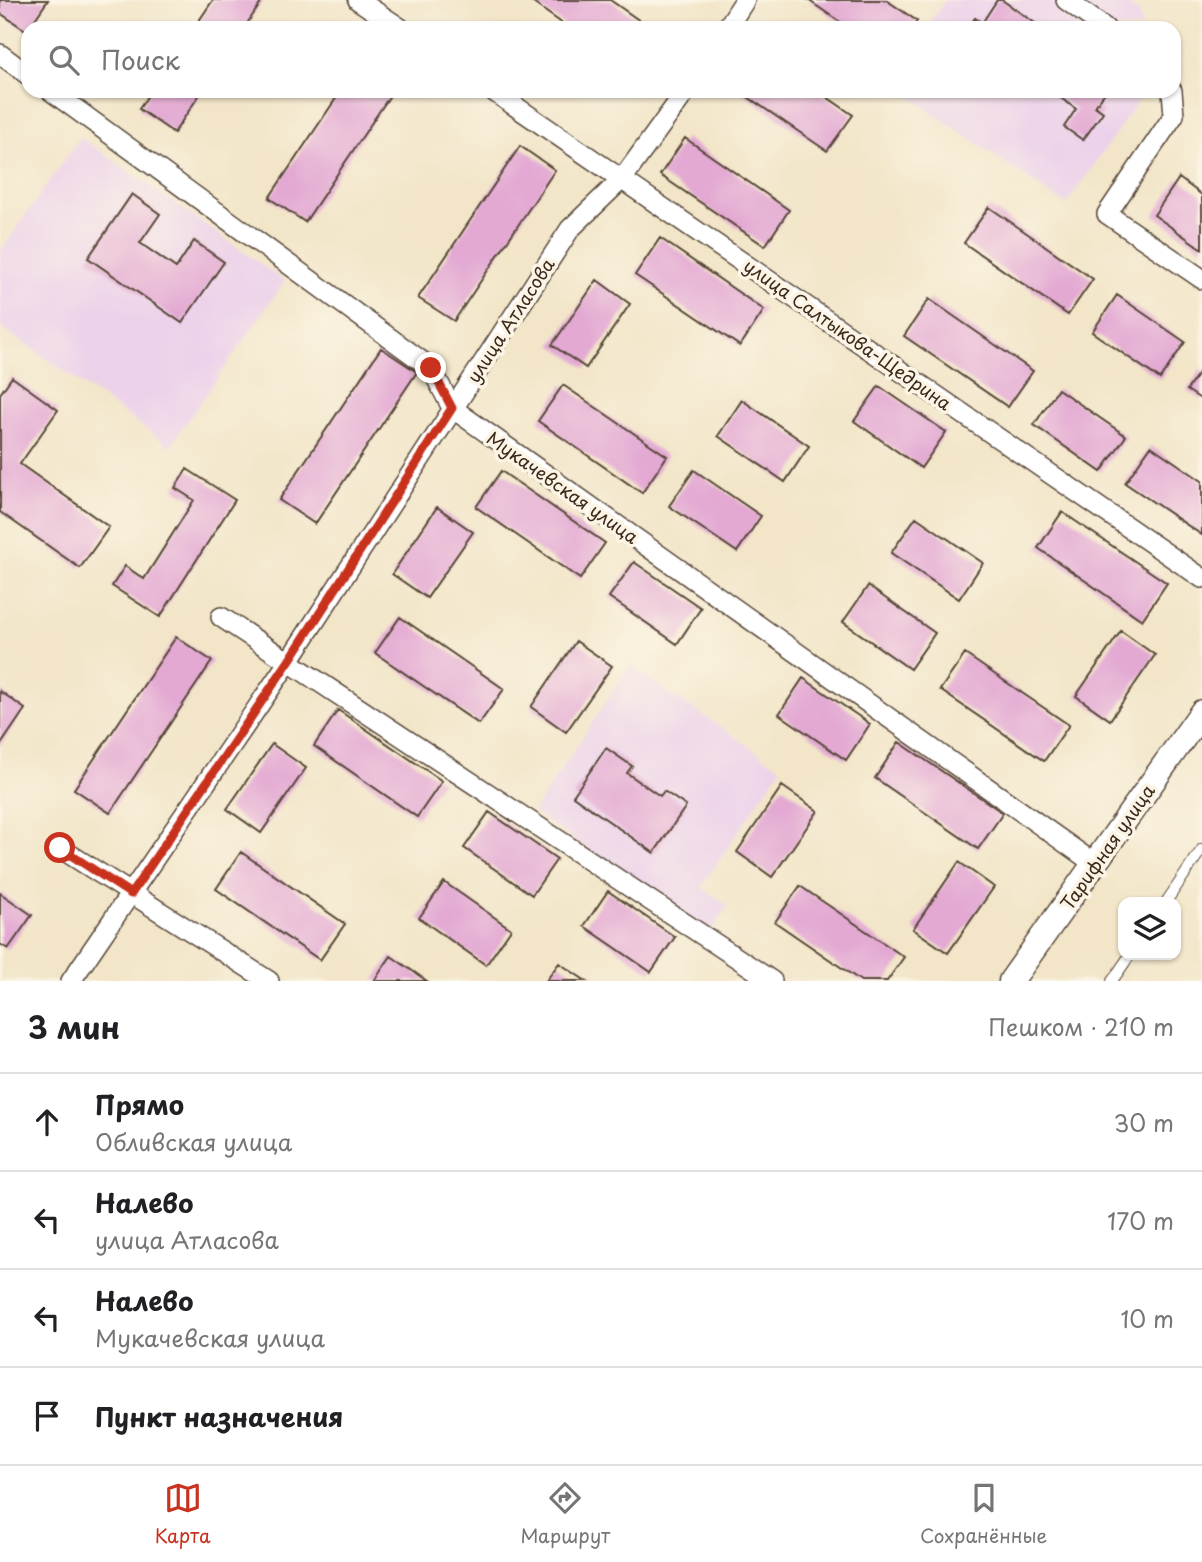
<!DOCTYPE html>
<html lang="ru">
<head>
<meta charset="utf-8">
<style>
  body { margin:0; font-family:"Playpen Sans",sans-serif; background:#f6f6f6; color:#202124 }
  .controls { position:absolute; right:21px; bottom:21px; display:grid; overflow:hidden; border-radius:14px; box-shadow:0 2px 5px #0004 }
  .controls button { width:63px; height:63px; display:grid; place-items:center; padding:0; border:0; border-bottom:2px solid #e0e0e0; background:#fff; color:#202124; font:35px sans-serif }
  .stop { position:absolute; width:21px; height:21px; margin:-16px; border:5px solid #c8321e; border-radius:50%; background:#fff }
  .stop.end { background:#c8321e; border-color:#fff; box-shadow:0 2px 7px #0008 }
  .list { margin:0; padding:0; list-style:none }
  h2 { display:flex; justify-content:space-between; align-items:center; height:91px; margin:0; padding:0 28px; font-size:30px }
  h2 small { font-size:23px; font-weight:400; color:#757577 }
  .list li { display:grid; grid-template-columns:46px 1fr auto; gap:21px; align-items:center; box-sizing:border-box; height:98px; padding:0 28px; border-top:2px solid #e0e0e0 }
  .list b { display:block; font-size:26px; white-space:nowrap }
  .list p { margin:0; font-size:23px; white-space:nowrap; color:#757577 }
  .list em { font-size:23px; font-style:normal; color:#757577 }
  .icon { flex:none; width:38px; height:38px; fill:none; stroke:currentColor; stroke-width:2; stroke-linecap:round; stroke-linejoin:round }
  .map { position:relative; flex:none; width:1202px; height:981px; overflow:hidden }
  .search { position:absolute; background:#fff; box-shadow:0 2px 5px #0004; left:21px; right:21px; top:21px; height:77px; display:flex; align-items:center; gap:18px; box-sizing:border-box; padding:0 24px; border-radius:21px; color:#757577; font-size:26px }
  .sheet { height:483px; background:#fff }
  nav { display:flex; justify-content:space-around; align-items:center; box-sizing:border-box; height:98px; border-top:2px solid #e0e0e0; background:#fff; font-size:19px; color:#757577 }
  nav a { display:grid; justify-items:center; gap:4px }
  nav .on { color:#c8321e }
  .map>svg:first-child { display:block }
  .built { fill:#ecd1ea }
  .building { fill:#e3a9d3 }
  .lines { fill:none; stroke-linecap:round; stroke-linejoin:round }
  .service-casing { stroke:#564638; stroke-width:12 }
  .minor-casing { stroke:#564638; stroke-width:22 }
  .tertiary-casing { stroke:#564638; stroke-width:27 }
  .service { stroke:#fff; stroke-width:10 }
  .minor { stroke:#fff; stroke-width:19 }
  .tertiary { stroke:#fff; stroke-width:24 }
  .route { stroke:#c8321e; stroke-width:9 }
  .labels { text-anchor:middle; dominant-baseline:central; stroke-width:7; stroke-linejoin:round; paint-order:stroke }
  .street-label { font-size:18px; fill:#3b2a1e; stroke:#fcf5e5 }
</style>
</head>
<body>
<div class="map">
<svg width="1202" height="981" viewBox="0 0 1202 981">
  <rect width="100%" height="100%" fill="#fcf5e5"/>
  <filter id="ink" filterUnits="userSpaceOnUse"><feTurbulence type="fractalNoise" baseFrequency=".0143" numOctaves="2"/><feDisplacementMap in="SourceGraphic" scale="14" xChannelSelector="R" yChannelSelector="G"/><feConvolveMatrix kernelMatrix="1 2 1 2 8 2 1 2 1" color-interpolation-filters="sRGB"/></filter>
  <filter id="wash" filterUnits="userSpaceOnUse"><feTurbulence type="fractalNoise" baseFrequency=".00686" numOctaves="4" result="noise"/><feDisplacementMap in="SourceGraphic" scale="28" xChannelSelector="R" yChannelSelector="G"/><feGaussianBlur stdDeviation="1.57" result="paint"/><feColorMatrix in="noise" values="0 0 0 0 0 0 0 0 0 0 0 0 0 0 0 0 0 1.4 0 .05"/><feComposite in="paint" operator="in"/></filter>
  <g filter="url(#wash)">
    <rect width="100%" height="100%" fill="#f2e5c8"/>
    <path class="built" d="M 945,0 L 1121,0 L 1140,13 L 1142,28 L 926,28 Z
      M 901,91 L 1145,91 L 1066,205 Z
      M 80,137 L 285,281 L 170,446 L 0,326 L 0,252 Z
      M 630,666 L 781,768 L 701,887 L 728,906 L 710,932 L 533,812 Z"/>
    <g id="blocks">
      <path class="building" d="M 0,0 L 48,0 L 27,31 L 0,13 Z
        M 213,0 L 263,0 L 244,28 L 194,28 Z
        M 529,0 L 610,0 L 650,28 L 569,28 Z
        M 808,0 L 886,0 L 917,21 L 912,28 L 849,28 Z
        M 997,0 L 1002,0 L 1042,28 L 968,28 L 975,18 L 982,23 Z
        M 151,91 L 202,91 L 174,133 L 139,109 Z
        M 341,91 L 393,91 L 305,222 L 269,198 Z
        M 739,91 L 818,91 L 853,115 L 827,151 Z
        M 1051,91 L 1106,91 L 1095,106 L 1103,112 L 1083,140 L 1064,127 L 1076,109 Z
        M 685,138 L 789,210 L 765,246 L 660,175 Z
        M 520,146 L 555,170 L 454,321 L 418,298 Z
        M 1179,178 L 1202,195 L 1202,249 L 1154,215 Z
        M 132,194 L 160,214 L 140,243 L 176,268 L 194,241 L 224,262 L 182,323 L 88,258 Z
        M 989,207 L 1093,279 L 1068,315 L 964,243 Z
        M 660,238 L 764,310 L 740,346 L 635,275 Z
        M 597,280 L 630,304 L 586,368 L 552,345 Z
        M 1117,295 L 1185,342 L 1160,379 L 1092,332 Z
        M 929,299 L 1033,371 L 1008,407 L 904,336 Z
        M 381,348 L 417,372 L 315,524 L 279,500 Z
        M 1202,368 L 1202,400 L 1187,390 Z
        M 12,377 L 58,410 L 20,464 L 109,527 L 80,568 L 0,512 L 0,394 Z
        M 563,385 L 667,456 L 642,493 L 538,421 Z
        M 879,386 L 946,432 L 921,468 L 854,421 Z
        M 1058,389 L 1126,436 L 1101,472 L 1034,425 Z
        M 742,400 L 809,446 L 785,482 L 718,436 Z
        M 1151,446 L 1202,481 L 1202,535 L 1125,483 Z
        M 187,469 L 235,500 L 160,617 L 112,586 L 125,566 L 144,579 L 194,500 L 175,488 Z
        M 694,470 L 761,516 L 737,552 L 669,506 Z
        M 501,471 L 605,543 L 580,579 L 476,507 Z
        M 437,507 L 473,532 L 427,598 L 392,574 Z
        M 1062,512 L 1167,583 L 1142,620 L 1038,548 Z
        M 916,517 L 983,563 L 959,599 L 891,553 Z
        M 634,562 L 701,608 L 677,644 L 609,597 Z
        M 868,586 L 935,633 L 910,669 L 843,622 Z
        M 400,617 L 504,689 L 479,724 L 375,653 Z
        M 1121,631 L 1155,655 L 1110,720 L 1076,696 Z
        M 176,637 L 212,661 L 110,813 L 74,789 Z
        M 576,641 L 612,666 L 566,732 L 531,707 Z
        M 965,654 L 1069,725 L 1044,761 L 940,690 Z
        M 803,678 L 870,724 L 846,760 L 779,714 Z
        M 0,691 L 25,709 L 0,746 Z
        M 338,710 L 442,781 L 417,817 L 314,746 Z
        M 899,742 L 1003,813 L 978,849 L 875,778 Z
        M 272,744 L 306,768 L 261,833 L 227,809 Z
        M 606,748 L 632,766 L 627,773 L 660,796 L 664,791 L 686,806 L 654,853 L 573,796 Z
        M 782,786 L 818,811 L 772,877 L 737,852 Z
        M 489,812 L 557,859 L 532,895 L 464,848 Z
        M 241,852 L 345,924 L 320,960 L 216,889 Z
        M 959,862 L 994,887 L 948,953 L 913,929 Z
        M 444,882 L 511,929 L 486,965 L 419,918 Z
        M 800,886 L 904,957 L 887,981 L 861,981 L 775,922 Z
        M 608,891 L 675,937 L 651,972 L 584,926 Z
        M 0,893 L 32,915 L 8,949 L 0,944 Z
        M 391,956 L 427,981 L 374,981 Z
        M 559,963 L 586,981 L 546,981 Z"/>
    </g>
  </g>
  <g filter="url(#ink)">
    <use href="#blocks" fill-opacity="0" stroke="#564638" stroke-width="2"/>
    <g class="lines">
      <g class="service-casing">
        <path id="service" d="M 1166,902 L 1202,849
          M 1112,981 L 1130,955"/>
      </g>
      <g class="minor-casing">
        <path id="minor" d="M 358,0 L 400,28
          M 1066,0 L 1105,28
          M 727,28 L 745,0
          M 0,54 L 28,75
          M 51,91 L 431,368 L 452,408 L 1095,864
          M 493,91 L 1202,578
          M 1172,91 L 1174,115 L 1107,214 L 1202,279
          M 221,617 L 772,981
          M 60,848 L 269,981
          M 71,981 L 289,661 L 570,229 L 623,178 L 686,91"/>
      </g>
      <g class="tertiary-casing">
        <path id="tertiary" d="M 1011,981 L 1202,712"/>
      </g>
      <use href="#service" class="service"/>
      <use href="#minor" class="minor"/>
      <use href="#tertiary" class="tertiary"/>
    </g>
  </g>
  <g class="lines" filter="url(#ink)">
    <path class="route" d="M 60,848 L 131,894 L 289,661 L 452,408 L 431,368"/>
  </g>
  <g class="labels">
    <g class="street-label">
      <text transform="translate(510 320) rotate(-57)">улица Атласова</text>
      <text transform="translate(848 334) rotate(35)">улица Салтыкова-Щедрина</text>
      <text transform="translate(563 487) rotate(35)">Мукачевская улица</text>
      <text transform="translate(1107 847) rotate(-55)">Тарифная улица</text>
    </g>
  </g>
</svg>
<div class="controls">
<button><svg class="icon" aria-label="layers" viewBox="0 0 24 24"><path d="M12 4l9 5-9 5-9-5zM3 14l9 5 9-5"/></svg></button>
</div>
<div class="stop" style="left:60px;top:848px"></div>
<div class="stop end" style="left:431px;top:368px"></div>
<div class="search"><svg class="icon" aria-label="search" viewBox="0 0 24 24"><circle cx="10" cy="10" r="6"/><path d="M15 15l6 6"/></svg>Поиск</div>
</div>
<section class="sheet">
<h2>3 мин<small>Пешком · 210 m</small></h2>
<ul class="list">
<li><svg class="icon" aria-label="ahead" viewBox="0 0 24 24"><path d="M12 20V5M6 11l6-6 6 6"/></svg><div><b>Прямо</b><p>Обливская улица</p></div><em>30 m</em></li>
<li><svg class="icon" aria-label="left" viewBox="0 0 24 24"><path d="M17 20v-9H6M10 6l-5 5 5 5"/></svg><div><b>Налево</b><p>улица Атласова</p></div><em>170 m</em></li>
<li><svg class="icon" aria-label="left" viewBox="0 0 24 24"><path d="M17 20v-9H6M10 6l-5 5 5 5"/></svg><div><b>Налево</b><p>Мукачевская улица</p></div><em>10 m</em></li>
<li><svg class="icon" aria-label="arrive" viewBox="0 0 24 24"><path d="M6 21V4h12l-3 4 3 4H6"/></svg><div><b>Пункт назначения</b></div></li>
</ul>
</section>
<nav>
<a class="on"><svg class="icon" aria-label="map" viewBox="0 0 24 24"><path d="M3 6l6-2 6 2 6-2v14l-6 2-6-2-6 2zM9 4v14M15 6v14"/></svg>Карта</a>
<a><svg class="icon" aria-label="directions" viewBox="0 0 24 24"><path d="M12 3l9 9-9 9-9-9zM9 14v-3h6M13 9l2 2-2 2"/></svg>Маршрут</a>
<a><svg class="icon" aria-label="saved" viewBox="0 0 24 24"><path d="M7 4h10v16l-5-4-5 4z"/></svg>Сохранённые</a>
</nav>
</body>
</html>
